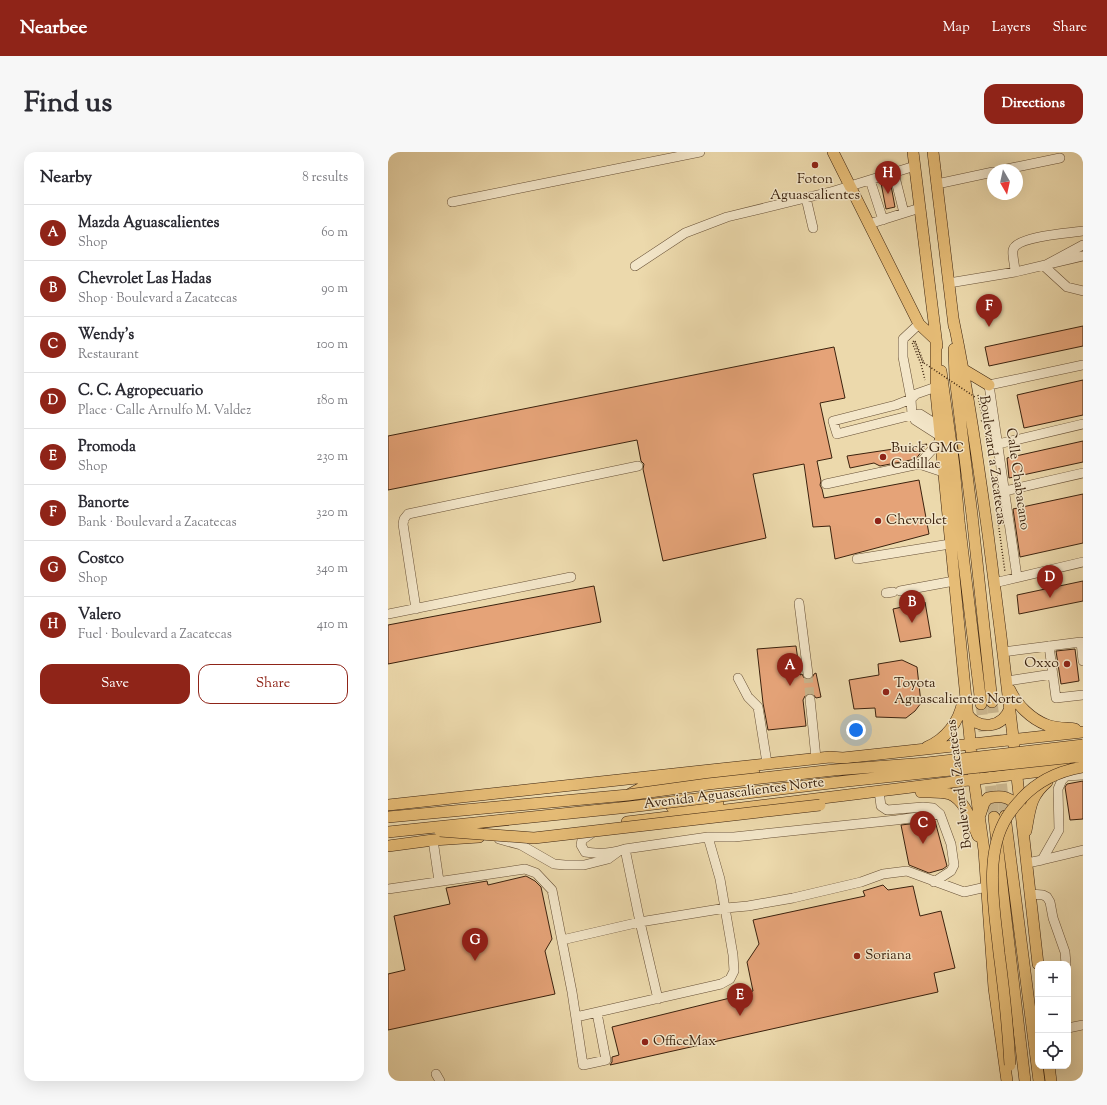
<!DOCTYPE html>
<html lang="en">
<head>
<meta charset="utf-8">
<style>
  body { margin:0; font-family:"Sorts Mill Goudy",serif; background:#f7f7f7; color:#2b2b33 }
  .controls { position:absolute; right:12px; bottom:12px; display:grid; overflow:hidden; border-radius:8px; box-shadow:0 4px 16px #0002 }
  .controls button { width:36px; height:36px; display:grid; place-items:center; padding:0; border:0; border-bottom:1px solid #e1e1e2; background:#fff; color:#2b2b33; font:20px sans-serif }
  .compass { position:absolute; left:599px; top:12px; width:36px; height:36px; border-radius:50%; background:#fff; box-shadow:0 4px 16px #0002; rotate:171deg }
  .you { position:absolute; left:468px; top:578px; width:14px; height:14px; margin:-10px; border:3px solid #fff; border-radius:50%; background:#1a73e8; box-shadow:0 0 0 6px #1a73e833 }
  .badge { display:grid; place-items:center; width:26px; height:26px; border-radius:50%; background:#8f2418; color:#fff; font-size:13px; font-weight:700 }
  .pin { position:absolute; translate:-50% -33px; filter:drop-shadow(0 1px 2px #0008) }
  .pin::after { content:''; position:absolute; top:21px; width:14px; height:12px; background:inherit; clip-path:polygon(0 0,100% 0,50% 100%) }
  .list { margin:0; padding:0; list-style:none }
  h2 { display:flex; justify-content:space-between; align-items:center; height:52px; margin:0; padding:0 16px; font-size:17px }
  h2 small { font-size:13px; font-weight:400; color:#7c7c81 }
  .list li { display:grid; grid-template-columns:26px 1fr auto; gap:12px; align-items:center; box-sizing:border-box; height:56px; padding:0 16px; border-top:1px solid #e1e1e2 }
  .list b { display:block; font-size:15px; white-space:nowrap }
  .list p { margin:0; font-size:13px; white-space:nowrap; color:#7c7c81 }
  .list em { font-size:13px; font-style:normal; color:#7c7c81 }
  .actions { display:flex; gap:8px; padding:12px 16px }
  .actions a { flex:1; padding:9px 0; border:1px solid #8f2418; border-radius:12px; text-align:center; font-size:14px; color:#8f2418 }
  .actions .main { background:#8f2418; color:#fff }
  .icon { flex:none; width:22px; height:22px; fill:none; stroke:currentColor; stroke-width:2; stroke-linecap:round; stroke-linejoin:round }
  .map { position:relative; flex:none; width:695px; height:929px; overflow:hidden; border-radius:12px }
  header { display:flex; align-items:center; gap:24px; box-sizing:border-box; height:56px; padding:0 20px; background:#8f2418; color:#fff }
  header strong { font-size:19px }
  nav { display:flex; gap:22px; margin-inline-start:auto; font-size:14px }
  .intro { display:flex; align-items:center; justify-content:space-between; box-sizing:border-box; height:96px; padding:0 24px }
  h1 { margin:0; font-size:28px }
  .button { padding:10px 18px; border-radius:12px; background:#8f2418; color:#fff; font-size:14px; font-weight:700 }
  main { display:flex; gap:24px; padding:0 24px }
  aside { flex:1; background:#fff; border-radius:12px; box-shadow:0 4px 16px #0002 }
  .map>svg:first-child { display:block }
  .building { fill:#e5a378; stroke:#3b220e }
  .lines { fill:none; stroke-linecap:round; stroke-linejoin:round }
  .minor-tunnel { stroke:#c9b48c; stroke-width:9; stroke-dasharray:9 4.5; stroke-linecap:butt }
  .major-tunnel { stroke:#c9b48c; stroke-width:11; stroke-dasharray:11 5.5; stroke-linecap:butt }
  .minor-casing { stroke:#675036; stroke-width:10 }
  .major-casing { stroke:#3b220e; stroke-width:12 }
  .path { stroke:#3b220e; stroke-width:1.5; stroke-dasharray:1 2; stroke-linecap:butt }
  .minor { stroke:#f3e6c9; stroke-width:9 }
  .major { stroke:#e6bc76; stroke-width:11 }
  .major-bridge-casing { stroke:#3b220e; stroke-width:12; stroke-linecap:butt }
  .path-bridge { stroke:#3b220e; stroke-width:1.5; stroke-dasharray:1 2; stroke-linecap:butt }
  .major-bridge { stroke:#e6bc76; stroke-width:11 }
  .poi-dot { fill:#8f2418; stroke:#f3e6c9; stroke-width:1.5 }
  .labels { text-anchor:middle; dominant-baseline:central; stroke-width:3; stroke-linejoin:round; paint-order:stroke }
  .poi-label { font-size:14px; fill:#3b220e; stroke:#f3e6c9; text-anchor:start }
  .street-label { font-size:14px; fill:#3b220e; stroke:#f3e6c9 }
</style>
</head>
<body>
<header>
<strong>Nearbee</strong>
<nav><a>Map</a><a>Layers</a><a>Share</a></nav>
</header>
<div class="intro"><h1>Find us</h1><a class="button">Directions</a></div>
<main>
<aside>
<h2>Nearby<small>8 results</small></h2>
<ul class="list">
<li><span class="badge">A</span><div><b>Mazda Aguascalientes</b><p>Shop</p></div><em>60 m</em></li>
<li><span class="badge">B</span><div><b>Chevrolet Las Hadas</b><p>Shop · Boulevard a Zacatecas</p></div><em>90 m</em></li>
<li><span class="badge">C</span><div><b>Wendy's</b><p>Restaurant</p></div><em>100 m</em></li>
<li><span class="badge">D</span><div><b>C. C. Agropecuario</b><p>Place · Calle Arnulfo M. Valdez</p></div><em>180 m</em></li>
<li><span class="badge">E</span><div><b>Promoda</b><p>Shop</p></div><em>230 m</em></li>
<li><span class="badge">F</span><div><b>Banorte</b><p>Bank · Boulevard a Zacatecas</p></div><em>320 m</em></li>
<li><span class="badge">G</span><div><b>Costco</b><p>Shop</p></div><em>340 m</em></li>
<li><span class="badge">H</span><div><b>Valero</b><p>Fuel · Boulevard a Zacatecas</p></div><em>410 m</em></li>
</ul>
<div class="actions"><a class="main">Save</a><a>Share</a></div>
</aside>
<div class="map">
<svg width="695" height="929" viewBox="0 0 695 929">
  <rect width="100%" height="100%" fill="#ecd9ac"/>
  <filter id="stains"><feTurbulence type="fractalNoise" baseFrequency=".005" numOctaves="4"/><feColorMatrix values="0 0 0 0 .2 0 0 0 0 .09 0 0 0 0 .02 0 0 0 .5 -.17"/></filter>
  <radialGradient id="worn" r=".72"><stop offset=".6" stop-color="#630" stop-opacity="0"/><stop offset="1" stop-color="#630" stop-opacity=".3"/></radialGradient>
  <path class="building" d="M 502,28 L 507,55 L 498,57 L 493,31 Z
    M 695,174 L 695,194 L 601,214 L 597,195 Z
    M 446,195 L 457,246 L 432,251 L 444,306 L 429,309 L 433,329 L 432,333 L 434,337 L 436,346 L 531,328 L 541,382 L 447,407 L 442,374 L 425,375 L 416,312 L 365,322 L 378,386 L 275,409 L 255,317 L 256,312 L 253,309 L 249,288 L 0,338 L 0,284 Z
    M 695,228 L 695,263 L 636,276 L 629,243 Z
    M 695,289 L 695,310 L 621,326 L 619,306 Z
    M 539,292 L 528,307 L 492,314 L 486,311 L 462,316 L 459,304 Z
    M 695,342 L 695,391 L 632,405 L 625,357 Z
    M 695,429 L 695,449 L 631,462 L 629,443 Z
    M 206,434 L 213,470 L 0,512 L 0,473 Z
    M 537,450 L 543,485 L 512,490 L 505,457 Z
    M 408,494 L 412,523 L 414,522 L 416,526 L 420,528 L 424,526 L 426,522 L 428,521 L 433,545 L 428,546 L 425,542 L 422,541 L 417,544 L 415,548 L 418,574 L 380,578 L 375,551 L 369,497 Z
    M 687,497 L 691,529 L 673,532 L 668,499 Z
    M 514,508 L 529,515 L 533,551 L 527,559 L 518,566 L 488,565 L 487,556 L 466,557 L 461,528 L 491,523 L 490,512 Z
    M 695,629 L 695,667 L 682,668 L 677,635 L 679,632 Z
    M 547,669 L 559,714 L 555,717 L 541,721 L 521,713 L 513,673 Z
    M 138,724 L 147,729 L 153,735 L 164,787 L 157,799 L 167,842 L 0,878 L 0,822 L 17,818 L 6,764 L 62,752 L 58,736 L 99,729 L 100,733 Z
    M 495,733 L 500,738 L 525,734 L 532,764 L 553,759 L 567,816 L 546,821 L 550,840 L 222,913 L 224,910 L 224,905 L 231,903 L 224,875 L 338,847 L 365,839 L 359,810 L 371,792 L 365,768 L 477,744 L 475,739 Z"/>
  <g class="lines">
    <path class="minor-tunnel" d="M 420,522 L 422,547"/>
    <path class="major-tunnel" d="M 604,550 L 617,663
      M 593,552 L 606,665"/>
    <g class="minor-casing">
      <path id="minor" d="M 614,18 L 672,6
        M 506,21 L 516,61
        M 482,28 L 495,68
        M 549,32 L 605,20
        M 418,46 L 425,76
        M 64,50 L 312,0
        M 481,72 L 532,56
        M 695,93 L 656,114 L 679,135 L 695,139
        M 247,114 L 297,81 L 339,65 L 446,39 L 527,14
        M 627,120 C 627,113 624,104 625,98 C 628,84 682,81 695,79
        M 561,131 L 627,120 L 695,104
        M 531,172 L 515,187 L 515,205 L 523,247 L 524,263 L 527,268 L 552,284
        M 548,235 L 528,242 L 523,247 L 508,253 L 445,269 L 449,282 L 524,263 L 532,262 L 551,274
        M 610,292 L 695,272
        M 531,312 L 552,289
        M 438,332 L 531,312 L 555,320
        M 617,339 L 695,321
        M 469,407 L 562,392
        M 629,425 L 601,233 L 695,213
        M 606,431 L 695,410
        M 512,439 L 566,429
        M 498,441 L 505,440
        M 411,451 L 420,522
        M 28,457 L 15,372 L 16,367 L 20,362 L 250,314
        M 0,462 L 183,425
        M 661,494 L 668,546 L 695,543
        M 615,500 L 693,490 L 695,509
        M 350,526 L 360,545 L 370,555 L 379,611
        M 619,529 L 665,522
        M 422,547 L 428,606
        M 491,639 L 493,654 L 499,658 L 535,655 L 545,656 L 552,662 L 563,692 L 566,713 L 563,719 L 546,730
        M 207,679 L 194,688 L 193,693 L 197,700 C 209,702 225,701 237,697 L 320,685 L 346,685 L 508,668 L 552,662
        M 111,687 L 133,693 L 166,712 L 177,713 L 196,713 L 220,707 L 231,699
        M 45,688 L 51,729
        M 237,697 L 252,770 L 270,847
        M 654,708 L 671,678 L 670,637 L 674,628 L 678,624 L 695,623
        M 639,711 L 654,708 L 695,698
        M 0,737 L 137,717 L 148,721 L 164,738 L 184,840 L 195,913 L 218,908 L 209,861
        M 642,742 L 655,743 L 659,745 L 662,750 L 665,766 L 677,800 L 678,812
        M 174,788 L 252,770 L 338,756 L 360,754 L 405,746 L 473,730 L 495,722 L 519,719 L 576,740 L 598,735
        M 188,865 L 333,832 L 342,827 L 346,819 L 345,803 L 332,727 L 320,685
        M 680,876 L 695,873
        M 48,922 L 52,929"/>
    </g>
    <g class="major-casing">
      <path id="major" d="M 445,0 L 531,172 L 548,188
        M 525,0 L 549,194
        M 545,0 L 566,174
        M 565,166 C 580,238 590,310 600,382 C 609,452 618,523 626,593
        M 548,188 L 548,241 L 586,628 L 596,698 L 606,836 L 619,929
        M 566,197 L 567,225 L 584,363 L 604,550
        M 576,218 L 601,233
        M 553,219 L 566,314 L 571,369 L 593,552
        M 622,538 C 629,553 643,567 659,573 C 667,576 678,576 687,577
        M 579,562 C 591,579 615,576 622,556
        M 539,595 C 558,587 571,570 575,549
        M 628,616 L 650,812
        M 533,640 C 542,640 553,639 562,642 C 578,649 583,670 590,684
        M 242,642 L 257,634 L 366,620
        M 0,653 L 442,605 L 455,606 L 695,580
        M 284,655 L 330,651
        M 592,663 L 596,651 L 600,646 C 616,643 621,645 632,656
        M 617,664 L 651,929
        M 606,665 L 637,929
        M 239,670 L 679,616
        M 638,679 C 642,658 642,644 659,630
        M 0,694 L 45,688 L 91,685
        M 661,914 L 663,929"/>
    </g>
    <path class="path" d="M 527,189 L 536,211
      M 535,211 L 526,189 L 524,190 L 533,212 L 537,228
      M 590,243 L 595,268 L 593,269
      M 597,275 L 617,420"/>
    <use href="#minor" class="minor"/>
    <use href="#major" class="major"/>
    <g class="major-bridge-casing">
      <path id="major-bridge" d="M 0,665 L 240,643 L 320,632 L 446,618 L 539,611 L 695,593
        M 52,679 L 146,686 L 379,659 L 432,653
        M 0,680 L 241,655 L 459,629 L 695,604
        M 622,913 C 620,876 616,838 611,801 C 607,759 595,703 619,665 C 623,658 629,652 634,646 C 651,628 671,619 695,615"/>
    </g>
    <path class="path-bridge" d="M 536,211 L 587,245"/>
    <use href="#major-bridge" class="major-bridge"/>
  </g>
  <g class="poi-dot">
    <circle cx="427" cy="13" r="4"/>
    <circle cx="495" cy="305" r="4"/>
    <circle cx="490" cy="369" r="4"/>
    <circle cx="679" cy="512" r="4"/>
    <circle cx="498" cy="540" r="4"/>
    <circle cx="469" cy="804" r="4"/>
    <circle cx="257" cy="890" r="4"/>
  </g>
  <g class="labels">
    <g class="poi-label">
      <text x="427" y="28" text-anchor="middle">Foton<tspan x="427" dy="16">Aguascalientes</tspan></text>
      <text x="503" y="297">Buick GMC<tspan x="503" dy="16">Cadillac</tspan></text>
      <text x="498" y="369">Chevrolet</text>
      <text x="671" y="512" text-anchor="end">Oxxo</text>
      <text x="506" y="532">Toyota<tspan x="506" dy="16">Aguascalientes Norte</tspan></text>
      <text x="477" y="804">Soriana</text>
      <text x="265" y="890">OfficeMax</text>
    </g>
    <g class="street-label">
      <text transform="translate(604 308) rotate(82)">Boulevard a Zacatecas</text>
      <text transform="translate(629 327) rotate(82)">Calle Chabacano</text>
      <text transform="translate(572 632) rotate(-97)">Boulevard a Zacatecas</text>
      <text transform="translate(346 642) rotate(-7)">Avenida Aguascalientes Norte</text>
    </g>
  </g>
  <rect width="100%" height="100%" filter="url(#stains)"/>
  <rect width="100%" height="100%" fill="url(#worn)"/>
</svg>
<div class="controls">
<button>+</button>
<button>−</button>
<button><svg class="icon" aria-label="locate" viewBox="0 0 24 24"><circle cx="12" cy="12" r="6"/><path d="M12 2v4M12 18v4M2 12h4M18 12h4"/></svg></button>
</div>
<svg class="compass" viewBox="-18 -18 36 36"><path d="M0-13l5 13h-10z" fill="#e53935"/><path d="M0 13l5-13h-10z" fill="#7c7c81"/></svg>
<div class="you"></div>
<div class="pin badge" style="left:402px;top:534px">A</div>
<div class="pin badge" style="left:524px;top:471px">B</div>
<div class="pin badge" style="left:535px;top:692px">C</div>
<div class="pin badge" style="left:662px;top:446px">D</div>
<div class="pin badge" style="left:352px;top:864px">E</div>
<div class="pin badge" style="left:601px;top:175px">F</div>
<div class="pin badge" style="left:87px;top:809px">G</div>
<div class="pin badge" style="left:500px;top:42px">H</div>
</div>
</main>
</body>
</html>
